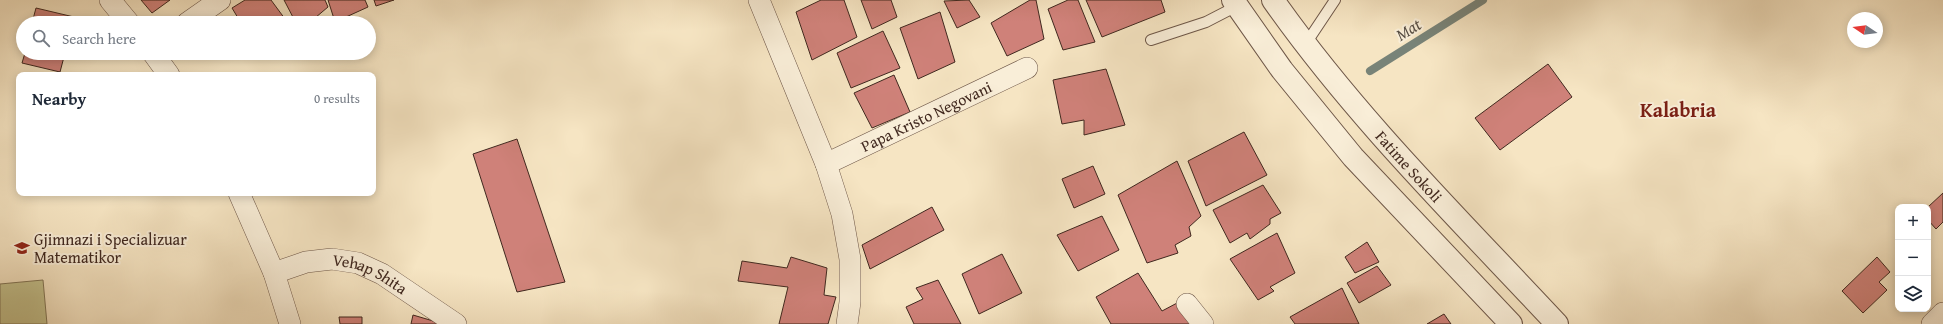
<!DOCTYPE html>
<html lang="en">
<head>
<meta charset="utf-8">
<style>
  body { margin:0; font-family:"Gentium Book Plus",serif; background:#f6f6f7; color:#1f2937 }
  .controls { position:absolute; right:12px; bottom:12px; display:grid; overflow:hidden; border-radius:8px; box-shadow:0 2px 10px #0003 }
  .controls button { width:36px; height:36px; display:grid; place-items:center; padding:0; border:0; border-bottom:1px solid #e0e1e3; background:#fff; color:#1f2937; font:20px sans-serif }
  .compass { position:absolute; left:1847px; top:12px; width:36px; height:36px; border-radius:50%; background:#fff; box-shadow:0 2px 10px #0003; rotate:283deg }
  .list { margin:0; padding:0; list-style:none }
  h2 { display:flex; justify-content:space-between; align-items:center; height:52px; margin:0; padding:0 16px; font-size:17px }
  h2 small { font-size:13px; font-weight:400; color:#747a83 }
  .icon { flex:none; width:22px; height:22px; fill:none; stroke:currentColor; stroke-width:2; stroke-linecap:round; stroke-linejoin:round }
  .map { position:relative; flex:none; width:1943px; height:324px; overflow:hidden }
  .search { position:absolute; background:#fff; box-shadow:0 2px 10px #0003; left:16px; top:16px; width:360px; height:44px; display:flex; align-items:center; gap:10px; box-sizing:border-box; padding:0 14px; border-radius:22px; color:#747a83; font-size:15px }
  .panel { position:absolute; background:#fff; box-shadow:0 2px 10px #0003; left:16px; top:72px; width:360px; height:124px; border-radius:8px }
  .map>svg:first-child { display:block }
  .green { fill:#c4c28e; stroke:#827556 }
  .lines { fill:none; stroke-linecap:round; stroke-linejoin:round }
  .stream { stroke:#788378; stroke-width:8 }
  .building { fill:#cf8179; stroke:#40281f }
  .service-casing { stroke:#6e5748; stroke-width:12 }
  .minor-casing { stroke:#6e5748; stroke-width:22 }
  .tertiary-casing { stroke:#6e5748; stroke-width:24 }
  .service { stroke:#f9eed8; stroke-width:10 }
  .minor { stroke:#f9eed8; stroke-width:21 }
  .tertiary { stroke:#f9eed8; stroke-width:22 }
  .labels { text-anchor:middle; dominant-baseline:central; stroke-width:4; stroke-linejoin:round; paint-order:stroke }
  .street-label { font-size:16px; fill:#40281f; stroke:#f9eed8 }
  .poi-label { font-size:16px; fill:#40281f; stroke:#f9eed8; text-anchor:start }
  .water-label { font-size:17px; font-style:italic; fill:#574e44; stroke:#f9eed8 }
  .district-label { font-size:20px; font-weight:bold; fill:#7a1f14; stroke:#f9eed8 }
</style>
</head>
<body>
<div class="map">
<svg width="1943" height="324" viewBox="0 0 1943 324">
  <rect width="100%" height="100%" fill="#f6e5c3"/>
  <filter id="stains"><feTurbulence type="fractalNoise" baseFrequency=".005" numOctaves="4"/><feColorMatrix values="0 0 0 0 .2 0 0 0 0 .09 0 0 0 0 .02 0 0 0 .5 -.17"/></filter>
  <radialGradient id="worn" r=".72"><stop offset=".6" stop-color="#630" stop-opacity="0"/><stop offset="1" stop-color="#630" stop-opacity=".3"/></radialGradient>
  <path class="green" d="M 43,280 L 47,324 L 0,324 L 0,284 Z"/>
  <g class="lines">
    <path class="stream" d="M 1370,71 L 1483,0"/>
  </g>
  <path class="building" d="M 141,0 L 170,0 L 152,13 Z
    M 245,0 L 271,0 L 288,23 L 241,23 L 232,8 Z
    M 284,0 L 325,0 L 328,7 L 309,23 L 296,23 Z
    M 328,0 L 365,0 L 368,7 L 335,22 Z
    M 374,0 L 394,0 L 376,6 Z
    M 821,0 L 844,0 L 857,37 L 812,60 L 796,12 Z
    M 861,0 L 891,0 L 897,17 L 872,29 Z
    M 969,0 L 980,17 L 957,28 L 944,1 Z
    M 1030,0 L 1036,0 L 1044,39 L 1007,56 L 991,23 Z
    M 1068,0 L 1078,0 L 1095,42 L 1063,50 L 1048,9 Z
    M 1086,0 L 1161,0 L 1165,12 L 1102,37 Z
    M 36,8 L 74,17 L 72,23 L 32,23 Z
    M 940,12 L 955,62 L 918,79 L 900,28 Z
    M 883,31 L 900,68 L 851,88 L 837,53 Z
    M 25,53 L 65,53 L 60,72 L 22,63 Z
    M 1548,64 L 1572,97 L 1500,150 L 1475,118 Z
    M 1106,69 L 1125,125 L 1084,135 L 1084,120 L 1062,124 L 1053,80 Z
    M 894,75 L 910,112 L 872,128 L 854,93 Z
    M 1244,132 L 1267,175 L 1206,206 L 1188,161 Z
    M 517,139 L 565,282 L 517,292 L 473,154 Z
    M 1177,161 L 1201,216 L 1189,227 L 1191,236 L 1175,245 L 1178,253 L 1147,263 L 1118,195 Z
    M 1093,166 L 1105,194 L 1074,208 L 1062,179 Z
    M 1263,185 L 1281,213 L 1270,219 L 1270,224 L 1250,239 L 1247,233 L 1230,243 L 1213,210 Z
    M 1943,193 L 1943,222 L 1936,229 L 1928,220 L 1928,207 Z
    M 932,207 L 944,230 L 870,269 L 862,245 Z
    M 1102,216 L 1119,250 L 1078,271 L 1057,235 Z
    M 1277,233 L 1295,273 L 1270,287 L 1274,291 L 1258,300 L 1230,259 Z
    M 1367,242 L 1379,262 L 1355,273 L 1345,257 Z
    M 1002,254 L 1022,293 L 979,314 L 962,274 Z
    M 791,257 L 827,268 L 824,295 L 836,297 L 828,324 L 779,324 L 788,287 L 738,281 L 742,261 L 787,268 Z
    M 1877,257 L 1890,272 L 1879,282 L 1887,290 L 1863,313 L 1842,291 Z
    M 1377,266 L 1391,285 L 1359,303 L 1347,283 Z
    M 1138,273 L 1162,311 L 1179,302 L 1193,324 L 1111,324 L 1096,297 Z
    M 938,280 L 961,324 L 914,324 L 906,307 L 923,299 L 916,288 Z
    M 1342,288 L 1359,324 L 1295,324 L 1290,317 Z
    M 1444,314 L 1451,324 L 1427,324 Z
    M 413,315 L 440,323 L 440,324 L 411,324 Z
    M 339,317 L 362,317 L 362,324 L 340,324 Z"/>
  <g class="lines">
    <g class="service-casing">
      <path id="service" d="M 1151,40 L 1206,22 L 1237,6
        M 1305,45 L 1335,0"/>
    </g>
    <g class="minor-casing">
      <g id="minor">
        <path d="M 110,0 L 129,23"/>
        <path d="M 759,0 L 826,164 L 842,214 L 850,259 L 850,302 L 847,324"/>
        <path d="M 187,23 L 220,0"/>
        <path d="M 153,53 L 169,75"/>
        <path id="s1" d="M 826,164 L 1027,68"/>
        <path d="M 239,193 L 274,273 L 290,324"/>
        <path id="s2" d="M 274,273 L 306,262 L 332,259 L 358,263 L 382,274 L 456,324"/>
        <path d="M 1187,304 L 1203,324"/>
        <path d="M 1932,324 L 1943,313"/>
      </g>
    </g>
    <g class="tertiary-casing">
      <g id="tertiary">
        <path d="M 1233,0 L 1282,70 L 1353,157 L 1511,324"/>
        <path id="s3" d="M 1273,0 C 1356,118 1459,219 1557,324"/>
      </g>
    </g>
    <use href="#service" class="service"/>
    <use href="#minor" class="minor"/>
    <use href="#tertiary" class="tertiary"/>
  </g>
  <defs>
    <g id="school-bare" transform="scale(1.2)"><path d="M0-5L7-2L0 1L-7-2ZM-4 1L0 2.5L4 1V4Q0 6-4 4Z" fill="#8f2418" stroke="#f9eed8" stroke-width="2.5" paint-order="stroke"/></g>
  </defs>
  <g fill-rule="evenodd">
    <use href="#school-bare" x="22" y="248"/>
  </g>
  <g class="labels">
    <g class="street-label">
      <text stroke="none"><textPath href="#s1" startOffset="111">Papa Kristo Negovani</textPath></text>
      <text stroke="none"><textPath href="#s3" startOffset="215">Fatime Sokoli</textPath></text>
      <text stroke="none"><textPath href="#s2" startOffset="101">Vehap Shita</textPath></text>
    </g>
    <g class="poi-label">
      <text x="34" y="239">Gjimnazi i Specializuar<tspan x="34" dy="18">Matematikor</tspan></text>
    </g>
    <g class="water-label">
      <text transform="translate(1408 29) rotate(-32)">Mat</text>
    </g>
    <g class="district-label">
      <text x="1678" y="109">Kalabria</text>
    </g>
  </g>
  <rect width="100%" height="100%" filter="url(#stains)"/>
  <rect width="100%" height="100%" fill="url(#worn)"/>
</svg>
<div class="controls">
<button>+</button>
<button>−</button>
<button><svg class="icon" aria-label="layers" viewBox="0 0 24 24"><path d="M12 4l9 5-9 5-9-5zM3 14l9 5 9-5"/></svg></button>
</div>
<svg class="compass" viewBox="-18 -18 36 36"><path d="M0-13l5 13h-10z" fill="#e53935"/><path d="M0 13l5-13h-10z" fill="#747a83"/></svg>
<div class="search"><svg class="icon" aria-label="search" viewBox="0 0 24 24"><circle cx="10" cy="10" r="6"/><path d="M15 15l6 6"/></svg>Search here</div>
<section class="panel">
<h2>Nearby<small>0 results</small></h2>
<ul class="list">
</ul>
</section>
</div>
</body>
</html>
